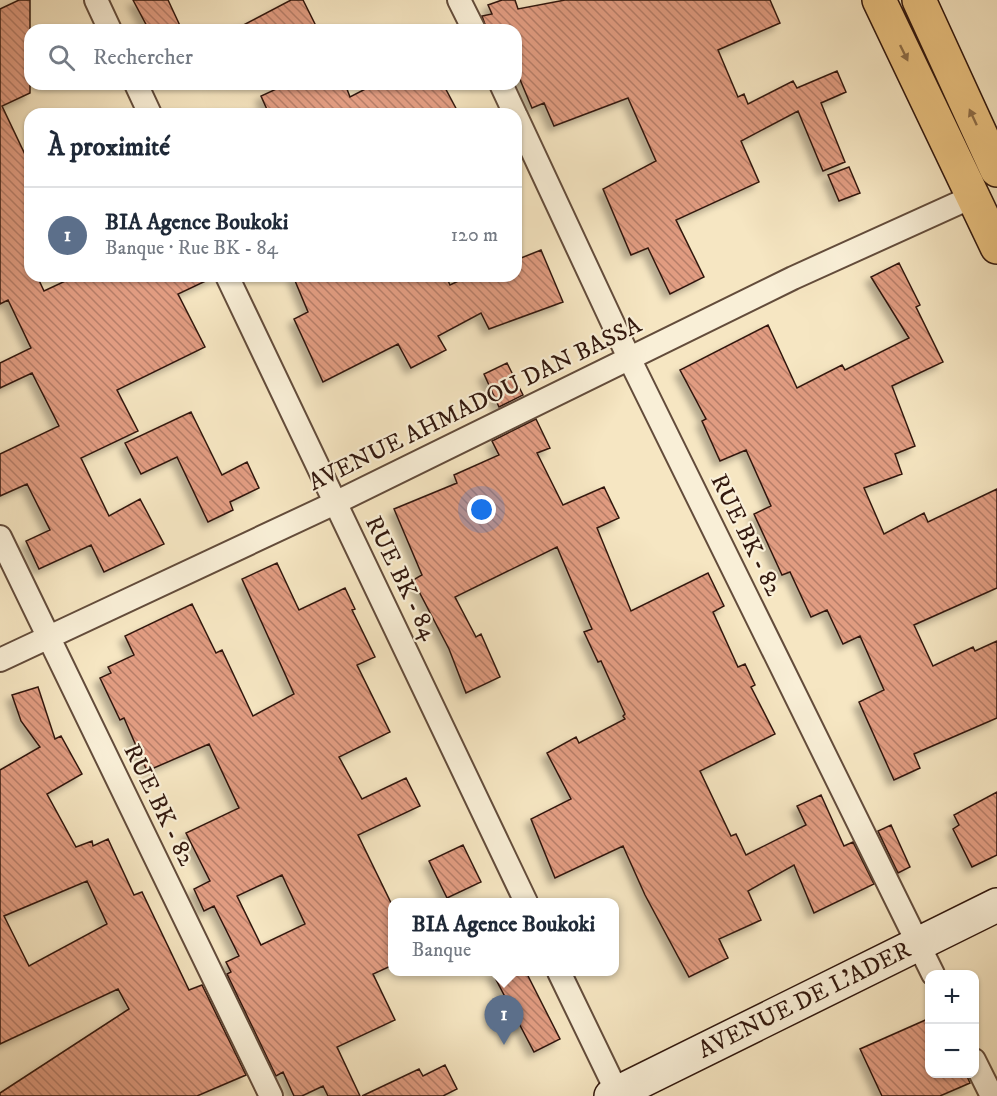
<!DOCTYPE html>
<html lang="fr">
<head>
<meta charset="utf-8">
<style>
  body { margin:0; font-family:"IM FELL DW Pica",serif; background:#f6f6f7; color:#1f2937 }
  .controls { position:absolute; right:18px; bottom:18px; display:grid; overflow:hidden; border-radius:12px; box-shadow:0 2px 4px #0004 }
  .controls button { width:54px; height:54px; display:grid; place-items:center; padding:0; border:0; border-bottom:2px solid #e0e1e3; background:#fff; color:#1f2937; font:30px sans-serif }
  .you { position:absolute; left:482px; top:510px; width:21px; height:21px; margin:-15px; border:4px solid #fff; border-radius:50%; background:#1a73e8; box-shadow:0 0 0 9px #1a73e833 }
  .badge { display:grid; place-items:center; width:39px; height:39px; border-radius:50%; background:#8f2418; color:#fff; font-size:20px; font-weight:700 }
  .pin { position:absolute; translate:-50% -50px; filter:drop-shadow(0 2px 3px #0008) }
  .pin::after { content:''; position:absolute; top:32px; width:21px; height:18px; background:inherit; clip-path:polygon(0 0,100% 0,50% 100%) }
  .popup { position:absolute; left:388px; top:898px; width:231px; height:78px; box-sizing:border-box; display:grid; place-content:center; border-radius:12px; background:#fff; filter:drop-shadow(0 2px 4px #0005); font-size:20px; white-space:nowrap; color:#747a83 }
  .popup b { font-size:22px; color:#1f2937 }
  .popup::after { content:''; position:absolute; left:50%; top:100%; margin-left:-12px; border:12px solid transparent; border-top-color:#fff }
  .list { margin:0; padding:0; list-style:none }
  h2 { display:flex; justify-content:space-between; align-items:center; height:78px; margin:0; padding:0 24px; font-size:26px }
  h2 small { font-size:20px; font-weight:400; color:#747a83 }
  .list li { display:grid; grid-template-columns:39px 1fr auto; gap:18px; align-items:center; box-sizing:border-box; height:96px; padding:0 24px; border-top:2px solid #e0e1e3 }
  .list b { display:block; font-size:22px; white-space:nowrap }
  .list p { margin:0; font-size:20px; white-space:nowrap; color:#747a83 }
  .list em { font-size:20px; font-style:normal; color:#747a83 }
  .icon { flex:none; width:33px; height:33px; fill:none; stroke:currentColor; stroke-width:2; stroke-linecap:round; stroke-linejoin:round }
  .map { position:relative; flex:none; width:997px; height:1096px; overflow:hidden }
  .search { position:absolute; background:#fff; box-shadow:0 2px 4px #0004; left:24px; top:24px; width:498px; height:66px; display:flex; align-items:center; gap:15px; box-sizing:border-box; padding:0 21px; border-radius:18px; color:#747a83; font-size:22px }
  .panel { position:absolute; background:#fff; box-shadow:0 2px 4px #0004; left:24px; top:108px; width:498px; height:174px; border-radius:18px }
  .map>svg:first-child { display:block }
  .building { fill:url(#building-back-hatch); stroke:#32180e; stroke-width:1.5; fill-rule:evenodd; filter:url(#shadow) }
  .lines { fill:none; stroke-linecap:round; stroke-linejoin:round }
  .minor-casing { stroke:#634c3b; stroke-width:26 }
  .secondary-casing { stroke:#32180e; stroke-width:36 }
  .primary-casing { stroke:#32180e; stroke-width:36 }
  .minor { stroke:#f9efd7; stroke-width:22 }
  .secondary { stroke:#f9efd7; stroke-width:33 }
  .primary { stroke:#ebc381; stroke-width:33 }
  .oneway { fill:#8e6e48 }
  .labels { text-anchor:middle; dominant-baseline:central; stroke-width:4.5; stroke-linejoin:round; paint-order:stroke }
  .street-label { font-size:24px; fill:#32180e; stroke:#f9efd7 }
</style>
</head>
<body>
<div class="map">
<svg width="997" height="1096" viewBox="0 0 997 1096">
  <defs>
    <pattern id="building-back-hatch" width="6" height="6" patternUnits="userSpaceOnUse" patternTransform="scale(1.5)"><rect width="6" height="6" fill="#e19c81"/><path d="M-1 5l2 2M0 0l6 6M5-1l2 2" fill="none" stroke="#b77e68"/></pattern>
    <filter id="shadow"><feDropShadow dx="-5.5" dy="5.5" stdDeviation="3" flood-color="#0004"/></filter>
  </defs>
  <rect width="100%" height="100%" fill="#f6e6c2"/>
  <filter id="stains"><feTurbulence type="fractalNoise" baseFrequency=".00333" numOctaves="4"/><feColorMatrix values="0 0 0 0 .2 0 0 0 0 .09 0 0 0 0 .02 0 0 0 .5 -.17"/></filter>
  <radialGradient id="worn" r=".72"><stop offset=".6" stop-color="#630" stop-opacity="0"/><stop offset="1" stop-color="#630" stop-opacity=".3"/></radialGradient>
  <path class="building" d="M 19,0 L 30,0 L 30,93 L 2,106 L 30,165 L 30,276 L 37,276 L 44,291 L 76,276 L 214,277 L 178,294 L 205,347 L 117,390 L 138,431 L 81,458 L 109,516 L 140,499 L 164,544 L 104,572 L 91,545 L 39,569 L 26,541 L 50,530 L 27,484 L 0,496 L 0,454 L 59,426 L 32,373 L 0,388 L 0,363 L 31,348 L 8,300 L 0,304 L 0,9 Z
    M 133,0 L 168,0 L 182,30 L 149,30 Z
    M 291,0 L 303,0 L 318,30 L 234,30 Z
    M 502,0 L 515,0 L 518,9 L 565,0 L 770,0 L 780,23 L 718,50 L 738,97 L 744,94 L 748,104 L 793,81 L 797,88 L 837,71 L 846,92 L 821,103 L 845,162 L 823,171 L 798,111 L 741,141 L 759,182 L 676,220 L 704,277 L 670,294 L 648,248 L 631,255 L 603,189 L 656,161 L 628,98 L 554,126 L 544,103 L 532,108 L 516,70 L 516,30 L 487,30 L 482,16 L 492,14 L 488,5 Z
    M 287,84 L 345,84 L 350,97 L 375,84 L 443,84 L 459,114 L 269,114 L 261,96 Z
    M 849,167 L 860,193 L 839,201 L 828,175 Z
    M 541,250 L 563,302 L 489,329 L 481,313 L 438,336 L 446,350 L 411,368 L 398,344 L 323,382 L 294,319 L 308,312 L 293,276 L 446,276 L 450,285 L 469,276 L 516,276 L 516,260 Z
    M 899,263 L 920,305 L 916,307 L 943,362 L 892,386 L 915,446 L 895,454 L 902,474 L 864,488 L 884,534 L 924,513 L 928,522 L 997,489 L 997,588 L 914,625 L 933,666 L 973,647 L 975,651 L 997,641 L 997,718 L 914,754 L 920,768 L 894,780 L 859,702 L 884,690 L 860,636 L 843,644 L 827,610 L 811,617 L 790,572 L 782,575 L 754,514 L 771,506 L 746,450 L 720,461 L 702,421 L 706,419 L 680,370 L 768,325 L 797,388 L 842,365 L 845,370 L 909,338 L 871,277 Z
    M 507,363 L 523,395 L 499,407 L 484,374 Z
    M 191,412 L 222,475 L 247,462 L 259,488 L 230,502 L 233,510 L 208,522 L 177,457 L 141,474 L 125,443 Z
    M 536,419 L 550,448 L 537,453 L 563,505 L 604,487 L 619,518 L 597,528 L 631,611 L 708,573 L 724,606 L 713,612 L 738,667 L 745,664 L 755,685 L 751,687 L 775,734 L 700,771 L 731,836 L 736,834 L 746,855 L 806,825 L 797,806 L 821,795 L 844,846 L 853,842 L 874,884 L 814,913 L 794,865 L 748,891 L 761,920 L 719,939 L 728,958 L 689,977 L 645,895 L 623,846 L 555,878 L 531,819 L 571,799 L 547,753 L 576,737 L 579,743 L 625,719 L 623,716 L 625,714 L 601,661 L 598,662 L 584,632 L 592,629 L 557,547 L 455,597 L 476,637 L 481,634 L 500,677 L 466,693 L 449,649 L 413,580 L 422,575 L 394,509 L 457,483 L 454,475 L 499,455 L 492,441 Z
    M 277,563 L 299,610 L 345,588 L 355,609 L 352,610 L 375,657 L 357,665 L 390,732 L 339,757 L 362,799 L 406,778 L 420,806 L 358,835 L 393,907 L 393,965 L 373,974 L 395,1020 L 337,1047 L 360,1096 L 328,1096 L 323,1086 L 302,1096 L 294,1096 L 283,1072 L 276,1076 L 227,974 L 231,972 L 226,962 L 239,956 L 214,906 L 204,911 L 194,889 L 210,881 L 186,833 L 239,808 L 209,744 L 147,771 L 124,718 L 120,720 L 100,678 L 111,673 L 108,667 L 134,655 L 125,636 L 192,604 L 216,653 L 222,650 L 253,716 L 294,694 L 242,579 ZM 282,875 L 305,924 L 261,945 L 237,896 Z
    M 38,687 L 55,739 L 61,736 L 82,774 L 47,794 L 76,847 L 92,841 L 93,846 L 108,839 L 134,895 L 142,892 L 189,990 L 202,985 L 246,1075 L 197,1096 L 0,1096 L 0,1093 L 129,1009 L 118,989 L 0,1044 L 0,770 L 40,747 L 21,721 L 12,695 ZM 87,881 L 107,924 L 29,966 L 4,916 Z
    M 997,792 L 997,855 L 972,867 L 953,829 L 959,825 L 954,815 Z
    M 891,825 L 910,867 L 898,873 L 878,831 Z
    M 463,845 L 481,882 L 447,898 L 429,861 Z
    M 492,972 L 526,972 L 560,1039 L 534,1052 Z
    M 930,1018 L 930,1074 L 966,1074 L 970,1083 L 940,1096 L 882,1096 L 860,1049 Z
    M 445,1065 L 457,1089 L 443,1096 L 362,1096 L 419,1069 L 423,1076 Z"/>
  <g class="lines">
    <g class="minor-casing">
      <path id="minor" d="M 96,0 L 110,30
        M 459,0 L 474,30
        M 136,84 L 150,114
        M 501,84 L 515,114
        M 516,116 L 630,360 L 933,974
        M 227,276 L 526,902
        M 0,537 L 271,1096
        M 0,660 L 335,503 L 793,278 L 974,196
        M 559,972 L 619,1096
        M 974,1060 L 992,1096"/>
    </g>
    <g class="secondary-casing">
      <g id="secondary">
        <path id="s1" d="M 611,1096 L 997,905"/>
      </g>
    </g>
    <g class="primary-casing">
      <path id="primary" d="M 879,0 L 997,247
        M 919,0 L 997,170"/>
    </g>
    <use href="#minor" class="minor"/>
    <use href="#secondary" class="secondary"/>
    <use href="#primary" class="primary"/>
  </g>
  <defs><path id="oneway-solid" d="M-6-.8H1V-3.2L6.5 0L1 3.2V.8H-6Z" transform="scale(1.5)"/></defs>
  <g class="oneway">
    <use href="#oneway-solid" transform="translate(904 53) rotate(64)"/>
    <use href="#oneway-solid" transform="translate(973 117) rotate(-115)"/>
  </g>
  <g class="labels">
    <g class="street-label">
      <text transform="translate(475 404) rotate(-26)">AVENUE AHMADOU DAN BASSA</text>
      <text transform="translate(746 535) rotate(64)">RUE BK - 82</text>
      <text transform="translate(401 578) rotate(64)">RUE BK - 84</text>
      <text transform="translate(159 805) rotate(64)">RUE BK - 82</text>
      <text stroke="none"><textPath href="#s1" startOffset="216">AVENUE DE L'ADER</textPath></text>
    </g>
  </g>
  <rect width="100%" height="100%" filter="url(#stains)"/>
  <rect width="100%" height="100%" fill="url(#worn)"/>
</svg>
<div class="controls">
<button>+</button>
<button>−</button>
</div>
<div class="you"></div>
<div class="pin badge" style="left:504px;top:1045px;background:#5c6f8a">1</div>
<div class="popup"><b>BIA Agence Boukoki</b>Banque</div>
<div class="search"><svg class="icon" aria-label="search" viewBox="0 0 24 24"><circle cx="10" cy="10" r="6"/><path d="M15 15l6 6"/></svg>Rechercher</div>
<section class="panel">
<h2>À proximité<small></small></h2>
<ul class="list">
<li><span class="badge" style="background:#5c6f8a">1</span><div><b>BIA Agence Boukoki</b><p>Banque · Rue BK - 84</p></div><em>120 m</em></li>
</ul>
</section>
</div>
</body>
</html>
